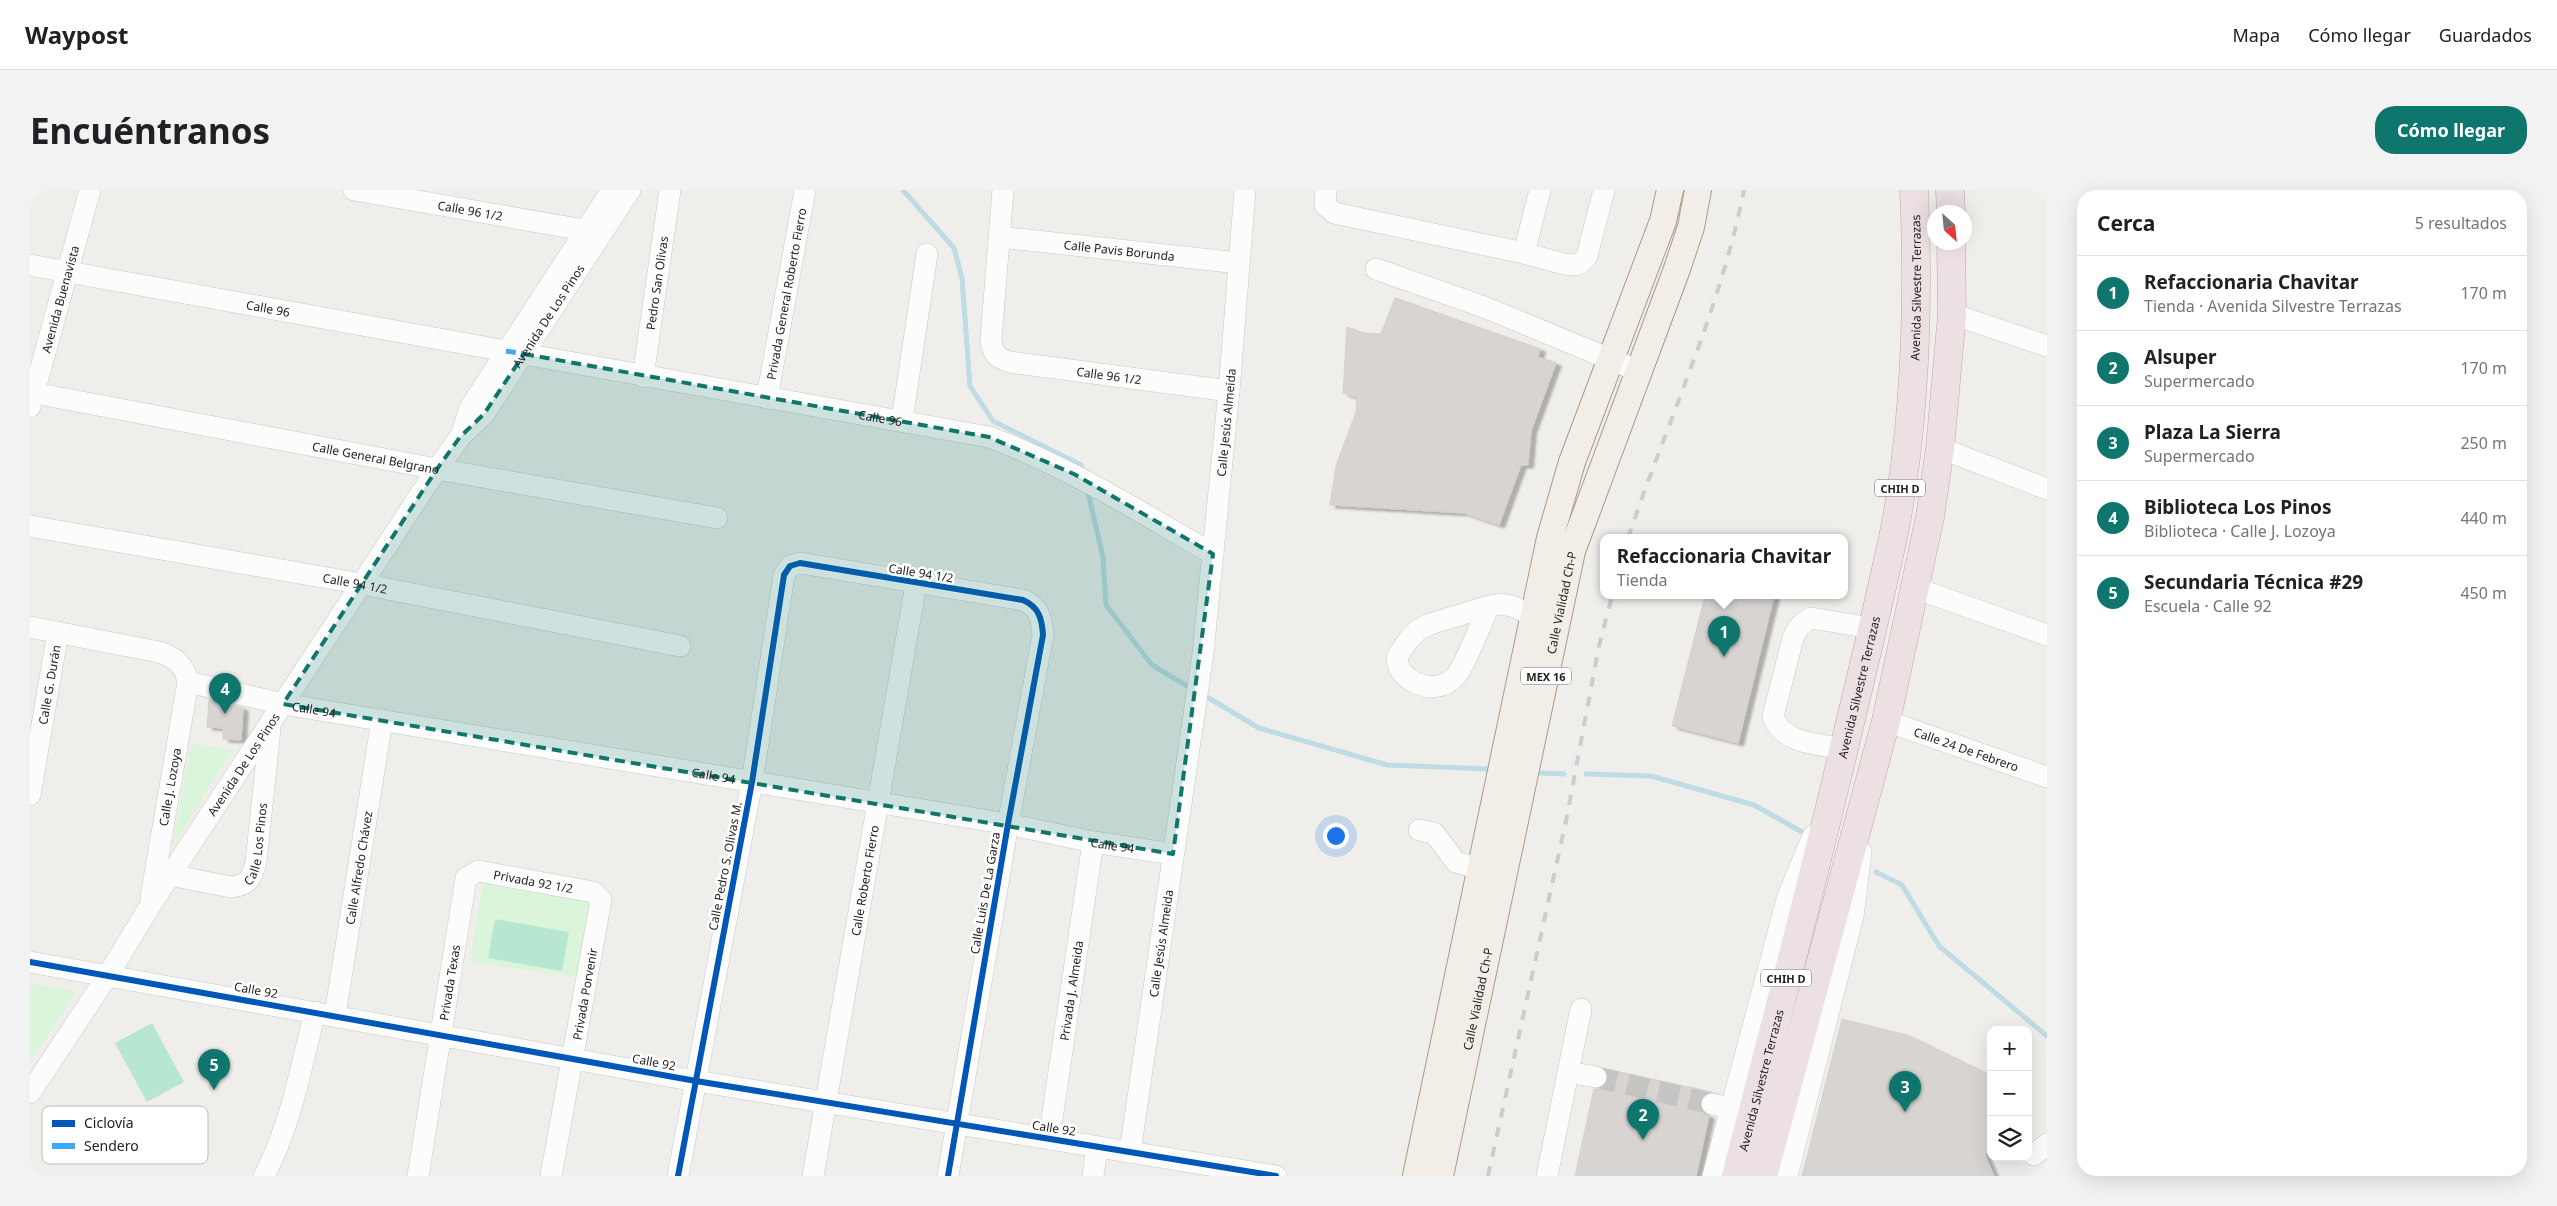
<!DOCTYPE html>
<html lang="es">
<head>
<meta charset="utf-8">
<style>
  body { margin:0; font-family:"Noto Sans",sans-serif; background:#f2f2f2; color:#202124 }
  .controls { position:absolute; right:15px; bottom:15px; display:grid; overflow:hidden; border-radius:10px; box-shadow:0 5px 20px #0002 }
  .controls button { width:45px; height:45px; display:grid; place-items:center; padding:0; border:0; border-bottom:1px solid #e0e0e0; background:#fff; color:#202124; font:25px sans-serif }
  .compass { position:absolute; left:1897px; top:15px; width:45px; height:45px; border-radius:50%; background:#fff; box-shadow:0 5px 20px #0002; rotate:153deg }
  .you { position:absolute; left:1305px; top:645px; width:18px; height:18px; margin:-12px; border:4px solid #fff; border-radius:50%; background:#1a73e8; box-shadow:0 0 0 8px #1a73e833 }
  .badge { display:grid; place-items:center; width:32px; height:32px; border-radius:50%; background:#0f766e; color:#fff; font-size:16px; font-weight:700 }
  .pin { position:absolute; translate:-50% -41px; filter:drop-shadow(0 1px 2px #0008) }
  .pin::after { content:''; position:absolute; top:26px; width:18px; height:15px; background:inherit; clip-path:polygon(0 0,100% 0,50% 100%) }
  .popup { position:absolute; left:1570px; top:344px; width:248px; height:65px; box-sizing:border-box; display:grid; place-content:center; border-radius:10px; background:#fff; filter:drop-shadow(0 1px 4px #0005); font-size:16px; white-space:nowrap; color:#757577 }
  .popup b { font-size:19px; color:#202124 }
  .popup::after { content:''; position:absolute; left:50%; top:100%; margin-left:-10px; border:10px solid transparent; border-top-color:#fff }
  .list { margin:0; padding:0; list-style:none }
  h2 { display:flex; justify-content:space-between; align-items:center; height:65px; margin:0; padding:0 20px; font-size:21px }
  h2 small { font-size:16px; font-weight:400; color:#757577 }
  .list li { display:grid; grid-template-columns:32px 1fr auto; gap:15px; align-items:center; box-sizing:border-box; height:75px; padding:0 20px; border-top:1px solid #e0e0e0 }
  .list b { display:block; font-size:19px; white-space:nowrap }
  .list p { margin:0; font-size:16px; white-space:nowrap; color:#757577 }
  .list em { font-size:16px; font-style:normal; color:#757577 }
  .icon { flex:none; width:28px; height:28px; fill:none; stroke:currentColor; stroke-width:2; stroke-linecap:round; stroke-linejoin:round }
  .map { position:relative; flex:none; width:2017px; height:986px; overflow:hidden; border-radius:20px }
  header { display:flex; align-items:center; gap:30px; box-sizing:border-box; height:70px; padding:0 25px; background:#fff; border-bottom:1px solid #e0e0e0 }
  header strong { font-size:24px }
  nav { display:flex; gap:28px; margin-inline-start:auto; font-size:18px }
  .intro { display:flex; align-items:center; justify-content:space-between; box-sizing:border-box; height:120px; padding:0 30px }
  h1 { margin:0; font-size:35px }
  .button { padding:12px 22px; border-radius:20px; background:#0f766e; color:#fff; font-size:18px; font-weight:700 }
  main { display:flex; gap:30px; padding:0 30px }
  aside { flex:1; background:#fff; border-radius:20px; box-shadow:0 5px 20px #0002 }
  .map>svg:first-child { display:block }
  .park { fill:#daf5da }
  .pitch { fill:#b7e6d2 }
  .lines { fill:none; stroke-linecap:round; stroke-linejoin:round }
  .stream { stroke:#bfdbe3; stroke-width:5 }
  .building { fill:#d7d4d2; stroke:#d3d0cc; filter:url(#shadow) }
  .minor-tunnel { stroke:#c7c5c3; stroke-width:21; stroke-dasharray:21 11; stroke-linecap:butt }
  .minor-casing { stroke:#c9c8c7; stroke-width:22 }
  .major-casing { stroke:#a79c86; stroke-width:28 }
  .highway-casing { stroke:#c5a2ac; stroke-width:29 }
  .minor { stroke:#fdfcfc; stroke-width:21 }
  .major { stroke:#f3ede7; stroke-width:26 }
  .highway { stroke:#ece0e2; stroke-width:28 }
  .rail { stroke:#ccc; stroke-width:4; stroke-dasharray:10 10; stroke-linecap:butt }
  .quiet { stroke:#3fa9f5; stroke-width:5; stroke-dasharray:10 5; stroke-linecap:butt }
  .cycleway-casing { stroke:#fff; stroke-width:9 }
  .cycleway { stroke:#0057b8; stroke-width:6 }
  .marked { fill:#0f766e; fill-opacity:0.2; stroke:#0f766e; stroke-width:4; stroke-dasharray:10 6; stroke-linejoin:round }
  .labels { text-anchor:middle; dominant-baseline:central; stroke-width:5; stroke-linejoin:round; paint-order:stroke }
  .shield { fill:#fff; stroke:#646464; stroke-width:1 }
  .shield-label { font-size:11px; font-weight:bold; fill:#222 }
  .street-label { font-size:12px; fill:#222; stroke:#fff }
  .key { fill:#fff; stroke:#bdbdbd; stroke-width:1 }
  .key-label { font-size:14px; fill:#222 }
</style>
</head>
<body>
<header>
<strong>Waypost</strong>
<nav><a>Mapa</a><a>Cómo llegar</a><a>Guardados</a></nav>
</header>
<div class="intro"><h1>Encuéntranos</h1><a class="button">Cómo llegar</a></div>
<main>
<div class="map">
<svg width="2017" height="986" viewBox="0 0 2017 986">
  <defs>
    <filter id="shadow"><feDropShadow dx="5.5" dy="3" stdDeviation="1" flood-color="#0004"/></filter>
  </defs>
  <rect width="100%" height="100%" fill="#f0eeeb"/>
  <path class="park" d="M 161,553 L 203,560 L 142,657 Z
    M 456,693 L 564,709 L 552,787 L 439,772 L 453,697 Z
    M 0,793 L 46,802 L 0,872 Z"/>
  <path class="pitch" d="M 465,729 L 539,742 L 532,781 L 458,768 Z
    M 122,833 L 154,892 L 117,912 L 85,853 Z"/>
  <g class="lines">
    <path class="stream" d="M 873,0 L 924,58 L 932,88 L 940,196 L 963,231 L 1051,275 L 1053,283
      M 1057,298 L 1073,367 L 1076,415 L 1122,475 L 1162,499
      M 1172,504 L 1229,538 L 1357,575 L 1461,579
      M 1510,583 L 1534,584
      M 1556,584 L 1621,586 L 1724,615 L 1774,643
      M 1846,682 L 1872,695 L 1909,756 L 2017,846"/>
  </g>
  <path class="building" d="M 1365,108 L 1510,159 L 1508,167 L 1526,173 L 1501,241 L 1498,275 L 1491,275 L 1469,335 L 1434,323 L 1300,315 L 1306,276 L 1326,222 L 1327,208 L 1313,203 L 1317,137 L 1334,143 L 1351,144 Z
    M 1675,406 L 1744,406 L 1708,553 L 1642,536 Z
    M 179,510 L 213,518 L 211,550 L 193,549 L 193,538 L 177,537 Z
    M 1812,829 L 1877,845 L 1961,886 L 1961,959 L 1955,965 L 1964,986 L 1772,986 Z
    M 1576,879 L 1682,902 L 1673,905 L 1670,912 L 1673,923 L 1679,926 L 1666,986 L 1545,986 L 1564,899 L 1571,899 L 1576,895 L 1578,889 Z"/>
  <g class="lines">
    <path class="minor-tunnel" d="M 1566,887 L 1682,914"/>
    <g class="minor-casing">
      <g id="minor">
        <path id="s1" d="M 324,0 L 554,40"/>
        <path id="s2" d="M 973,0 L 961,149 C 962,164 967,168 980,172 L 1199,201"/>
        <path d="M 1296,0 L 1295,15 L 1304,23 L 1494,63 L 1534,74 L 1545,75 L 1552,72 L 1557,66 L 1574,0"/>
        <path id="s3" d="M 970,47 L 1209,73"/>
        <path d="M 1494,63 L 1510,0"/>
        <path id="s4" d="M 0,75 L 476,161"/>
        <path d="M 1346,79 L 1454,117 L 1609,181"/>
        <path d="M 1922,124 L 2017,156"/>
        <path id="s5" d="M 494,164 L 959,247 C 1039,277 1110,322 1183,364"/>
        <path id="s6" d="M 613,187 L 640,0"/>
        <path id="s7" d="M 4,203 L 407,279 L 687,328"/>
        <path id="s8" d="M 737,208 L 775,0"/>
        <path id="s9" d="M 0,217 L 60,0"/>
        <path d="M 872,230 L 897,64"/>
        <path d="M 432,242 L 440,218 L 582,0"/>
        <path d="M 1910,258 L 2017,299"/>
        <path id="s10" d="M 0,336 L 332,394 L 650,456"/>
        <path d="M 1885,398 L 2017,445"/>
        <path d="M 1459,416 C 1452,431 1434,478 1425,487 C 1414,498 1400,499 1386,493 C 1374,487 1368,481 1367,467 L 1379,449 L 1388,440 L 1400,434 L 1459,416 L 1471,414 L 1482,416 L 1517,432"/>
        <path d="M 0,437 L 129,462 C 145,467 155,475 158,492 L 121,707"/>
        <path id="s11" d="M 158,492 L 253,514 L 978,634 L 1063,652 L 1143,664"/>
        <path id="s12" d="M 1856,531 L 2017,587"/>
        <path d="M 1814,559 C 1788,554 1752,554 1743,526 L 1763,448 C 1767,438 1772,433 1781,428 L 1841,438"/>
        <path id="s13" d="M 0,605 L 28,442"/>
        <path d="M 1389,640 L 1404,643 L 1426,672 L 1466,684"/>
        <path id="s14" d="M 140,685 L 201,697 C 218,696 222,688 226,672 L 240,539"/>
        <path d="M 0,772 L 666,891 L 1246,986"/>
        <path id="s15" d="M 305,825 L 352,530"/>
        <path d="M 1538,882 L 1566,887"/>
        <path id="s16" d="M 0,903 L 78,785 L 120,716 L 407,279 L 430,247 L 454,224 L 600,0"/>
        <path d="M 1682,914 L 1702,918"/>
        <path id="s17" d="M 1019,949 L 1063,652"/>
        <path id="s18" d="M 1100,962 L 1173,463 L 1199,201 L 1215,0"/>
        <path d="M 2004,965 L 2017,954"/>
        <path d="M 234,986 C 261,935 271,877 285,822"/>
        <path id="s19" d="M 388,986 L 436,688 L 448,681 L 563,702 L 571,710 L 521,986"/>
        <path d="M 648,986 L 722,592 L 754,385 L 760,376 L 770,373 L 993,410 C 1009,417 1012,429 1013,445 L 978,634 L 918,986"/>
        <path id="s20" d="M 783,986 L 886,394"/>
        <path d="M 1063,986 L 1067,957"/>
        <path d="M 1517,986 L 1551,819"/>
        <path d="M 1683,986 L 1758,706 L 1783,646"/>
        <path d="M 1757,986 L 1823,726 L 1831,662"/>
      </g>
    </g>
    <g class="major-casing">
      <g id="major">
        <path d="M 1386,986 L 1520,348 L 1542,272 L 1633,31 L 1640,0"/>
        <path id="s21" d="M 1410,986 L 1542,361 L 1647,79 L 1661,37 L 1668,0"/>
      </g>
    </g>
    <g class="highway-casing">
      <g id="highway">
        <path d="M 1920,0 L 1921,22"/>
        <path id="s22" d="M 1706,986 C 1743,842 1781,699 1815,554 C 1832,482 1850,410 1865,338 C 1886,227 1889,112 1884,0"/>
        <path d="M 1733,986 L 1856,531 L 1900,327 L 1910,258 L 1922,124 L 1921,52"/>
      </g>
    </g>
    <use href="#minor" class="minor"/>
    <use href="#major" class="major"/>
    <use href="#highway" class="highway"/>
    <path class="rail" d="M 1598,348 C 1637,232 1690,121 1714,0
      M 1458,986 L 1536,631 L 1569,456 L 1582,406"/>
    <path class="quiet" d="M 476,161 L 494,164"/>
    <g class="cycleway-casing">
      <path id="cycleway" d="M 0,772 L 666,891 L 1246,986
        M 648,986 L 722,592 L 754,385 L 760,376 L 770,373 L 993,410 C 1009,417 1012,429 1013,445 L 978,634 L 918,986"/>
    </g>
    <use href="#cycleway" class="cycleway"/>
  </g>
  <path class="marked" d="M 494,164 L 959,247 L 1044,284 L 1183,364 L 1143,664 L 253,514 L 407,279 L 430,247 L 454,224 Z"/>
  <g class="labels">
    <g class="shield">
      <rect x="1845" y="289.5" width="50" height="17" rx="4"/>
      <rect x="1491" y="477.5" width="50" height="17" rx="4"/>
      <rect x="1731" y="779.5" width="50" height="17" rx="4"/>
    </g>
    <g class="shield-label">
      <text x="1870" y="298">CHIH D</text>
      <text x="1516" y="486">MEX 16</text>
      <text x="1756" y="788">CHIH D</text>
    </g>
    <g class="street-label">
      <text stroke="none"><textPath href="#s1" startOffset="118">Calle 96 1/2</textPath></text>
      <text stroke="none"><textPath href="#s3" startOffset="120">Calle Pavis Borunda</textPath></text>
      <text stroke="none"><textPath href="#s6" startOffset="95">Pedro San Olivas</textPath></text>
      <text stroke="none"><textPath href="#s22" startOffset="909">Avenida Silvestre Terrazas</textPath></text>
      <text stroke="none"><textPath href="#s8" startOffset="106">Privada General Roberto Fierro</textPath></text>
      <text stroke="none"><textPath href="#s9" startOffset="112">Avenida Buenavista</textPath></text>
      <text stroke="none"><textPath href="#s4" startOffset="242">Calle 96</textPath></text>
      <text stroke="none"><textPath href="#s16" startOffset="935">Avenida De Los Pinos</textPath></text>
      <text stroke="none"><textPath href="#s2" startOffset="282">Calle 96 1/2</textPath></text>
      <text stroke="none"><textPath href="#s5" startOffset="362">Calle 96</textPath></text>
      <text stroke="none"><textPath href="#s18" startOffset="736">Calle Jesús Almeida</textPath></text>
      <text stroke="none"><textPath href="#s7" startOffset="348">Calle General Belgrano</textPath></text>
      <text transform="translate(891 383) rotate(9)">Calle 94 1/2</text>
      <text stroke="none"><textPath href="#s10" startOffset="330">Calle 94 1/2</textPath></text>
      <text stroke="none"><textPath href="#s21" startOffset="586">Calle Vialidad Ch-P</textPath></text>
      <text stroke="none"><textPath href="#s13" startOffset="112">Calle G. Durán</textPath></text>
      <text stroke="none"><textPath href="#s22" startOffset="504">Avenida Silvestre Terrazas</textPath></text>
      <text stroke="none"><textPath href="#s11" startOffset="129">Calle 94</textPath></text>
      <text stroke="none"><textPath href="#s12" startOffset="85">Calle 24 De Febrero</textPath></text>
      <text stroke="none"><textPath href="#s16" startOffset="392">Avenida De Los Pinos</textPath></text>
      <text stroke="none"><textPath href="#s11" startOffset="534">Calle 94</textPath></text>
      <text transform="translate(140 597) rotate(-80)">Calle J. Lozoya</text>
      <text stroke="none"><textPath href="#s14" startOffset="119">Calle Los Pinos</textPath></text>
      <text stroke="none"><textPath href="#s11" startOffset="939">Calle 94</textPath></text>
      <text transform="translate(695 676) rotate(-79)">Calle Pedro S. Olivas M.</text>
      <text stroke="none"><textPath href="#s15" startOffset="149">Calle Alfredo Chávez</textPath></text>
      <text stroke="none"><textPath href="#s20" startOffset="300">Calle Roberto Fierro</textPath></text>
      <text stroke="none"><textPath href="#s19" startOffset="372">Privada 92 1/2</textPath></text>
      <text transform="translate(955 703) rotate(-80)">Calle Luis De La Garza</text>
      <text stroke="none"><textPath href="#s18" startOffset="211">Calle Jesús Almeida</textPath></text>
      <text stroke="none"><textPath href="#s19" startOffset="196">Privada Texas</textPath></text>
      <text transform="translate(226 800) rotate(10)">Calle 92</text>
      <text stroke="none"><textPath href="#s17" startOffset="150">Privada J. Almeida</textPath></text>
      <text transform="translate(555 804) rotate(-80)">Privada Porvenir</text>
      <text stroke="none"><textPath href="#s21" startOffset="181">Calle Vialidad Ch-P</textPath></text>
      <text transform="translate(624 872) rotate(11)">Calle 92</text>
      <text stroke="none"><textPath href="#s22" startOffset="99">Avenida Silvestre Terrazas</textPath></text>
      <text transform="translate(1024 938) rotate(9)">Calle 92</text>
    </g>
  </g>
  <rect x="12" y="916" width="166" height="58" rx="8" class="key"/>
  <rect x="22" y="930" width="23" height="7" fill="#0057b8"/>
  <rect x="22" y="953" width="23" height="6" fill="#3fa9f5"/>
  <g class="key-label">
    <text x="54" y="938">Ciclovía</text>
    <text x="54" y="961">Sendero</text>
  </g>
</svg>
<div class="controls">
<button>+</button>
<button>−</button>
<button><svg class="icon" aria-label="layers" viewBox="0 0 24 24"><path d="M12 4l9 5-9 5-9-5zM3 14l9 5 9-5"/></svg></button>
</div>
<svg class="compass" viewBox="-18 -18 36 36"><path d="M0-13l5 13h-10z" fill="#e53935"/><path d="M0 13l5-13h-10z" fill="#757577"/></svg>
<div class="you"></div>
<div class="pin badge" style="left:1694px;top:467px">1</div>
<div class="popup"><b>Refaccionaria Chavitar</b>Tienda</div>
<div class="pin badge" style="left:1613px;top:950px">2</div>
<div class="pin badge" style="left:1875px;top:922px">3</div>
<div class="pin badge" style="left:195px;top:524px">4</div>
<div class="pin badge" style="left:184px;top:900px">5</div>
</div>
<aside>
<h2>Cerca<small>5 resultados</small></h2>
<ul class="list">
<li><span class="badge">1</span><div><b>Refaccionaria Chavitar</b><p>Tienda · Avenida Silvestre Terrazas</p></div><em>170 m</em></li>
<li><span class="badge">2</span><div><b>Alsuper</b><p>Supermercado</p></div><em>170 m</em></li>
<li><span class="badge">3</span><div><b>Plaza La Sierra</b><p>Supermercado</p></div><em>250 m</em></li>
<li><span class="badge">4</span><div><b>Biblioteca Los Pinos</b><p>Biblioteca · Calle J. Lozoya</p></div><em>440 m</em></li>
<li><span class="badge">5</span><div><b>Secundaria Técnica #29</b><p>Escuela · Calle 92</p></div><em>450 m</em></li>
</ul>
</aside>
</main>
</body>
</html>
